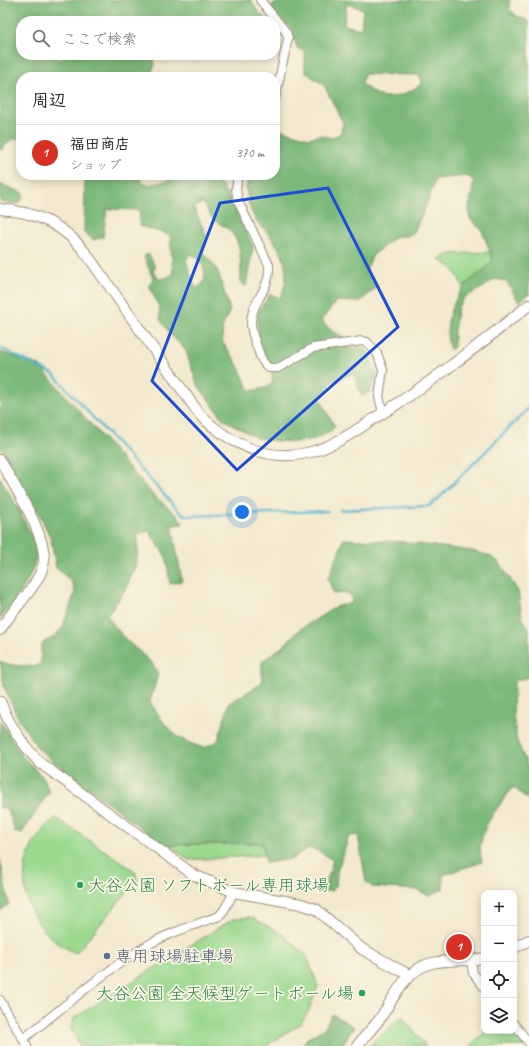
<!DOCTYPE html>
<html lang="ja">
<head>
<meta charset="utf-8">
<style>
  body { margin:0; font-family:Caveat,"Klee One",sans-serif; background:#f6f6f6; color:#202124 }
  .controls { position:absolute; right:12px; bottom:12px; display:grid; overflow:hidden; border-radius:8px; box-shadow:0 2px 10px #0003 }
  .controls button { width:36px; height:36px; display:grid; place-items:center; padding:0; border:0; border-bottom:1px solid #e0e0e0; background:#fff; color:#202124; font:20px sans-serif }
  .you { position:absolute; left:242px; top:512px; width:14px; height:14px; margin:-10px; border:3px solid #fff; border-radius:50%; background:#1a73e8; box-shadow:0 0 0 6px #1a73e833 }
  .badge { display:grid; place-items:center; width:26px; height:26px; border-radius:50%; background:#d93025; color:#fff; font-size:13px; font-weight:700 }
  .pin { position:absolute; translate:-50% -50%; border:2px solid #fff; box-shadow:0 1px 4px #0006 }
  .list { margin:0; padding:0; list-style:none }
  h2 { display:flex; justify-content:space-between; align-items:center; height:52px; margin:0; padding:0 16px; font-size:17px }
  h2 small { font-size:13px; font-weight:400; color:#757577 }
  .list li { display:grid; grid-template-columns:26px 1fr auto; gap:12px; align-items:center; box-sizing:border-box; height:56px; padding:0 16px; border-top:1px solid #e0e0e0 }
  .list b { display:block; font-size:15px; white-space:nowrap }
  .list p { margin:0; font-size:13px; white-space:nowrap; color:#757577 }
  .list em { font-size:13px; font-style:normal; color:#757577 }
  .icon { flex:none; width:22px; height:22px; fill:none; stroke:currentColor; stroke-width:2; stroke-linecap:round; stroke-linejoin:round }
  .map { position:relative; flex:none; width:529px; height:1046px; overflow:hidden }
  .search { position:absolute; background:#fff; box-shadow:0 2px 10px #0003; left:16px; top:16px; width:264px; height:44px; display:flex; align-items:center; gap:10px; box-sizing:border-box; padding:0 14px; border-radius:16px; color:#757577; font-size:15px }
  .panel { position:absolute; background:#fff; box-shadow:0 2px 10px #0003; left:16px; top:72px; width:264px; height:108px; border-radius:16px }
  .map>svg:first-child { display:block }
  .green { fill:#9ad98e; stroke:#6a8256 }
  .forest { fill:#7bb979; stroke:#5b724c; fill-rule:evenodd }
  .lines { fill:none; stroke-linecap:round; stroke-linejoin:round }
  .stream { stroke:#4fb6cd; stroke-width:2.5 }
  .minor-casing { stroke:#968a76; stroke-width:10 }
  .tertiary-casing { stroke:#968a76; stroke-width:12 }
  .minor { stroke:#fff; stroke-width:8 }
  .tertiary { stroke:#fff; stroke-width:10 }
  .marked { fill:none; stroke:#1d4ed8; stroke-width:3; stroke-linejoin:round }
  .leisure-dot { fill:#2e9e5b; stroke:#fcf5e5; stroke-width:1.5 }
  .service-dot { fill:#5c6f8a; stroke:#fcf5e5; stroke-width:1.5 }
  .labels { text-anchor:middle; dominant-baseline:central; stroke-width:3.5; stroke-linejoin:round; paint-order:stroke }
  .leisure-label { font-size:17px; fill:#27864d; stroke:#fcf5e5; text-anchor:start }
  .service-label { font-size:17px; fill:#4e5e75; stroke:#fcf5e5; text-anchor:start }
</style>
</head>
<body>
<div class="map">
<svg width="529" height="1046" viewBox="0 0 529 1046">
  <rect width="100%" height="100%" fill="#fcf5e5"/>
  <filter id="ink" filterUnits="userSpaceOnUse"><feTurbulence type="fractalNoise" baseFrequency=".025" numOctaves="2"/><feDisplacementMap in="SourceGraphic" scale="8" xChannelSelector="R" yChannelSelector="G"/><feConvolveMatrix kernelMatrix="1 2 1 2 8 2 1 2 1" color-interpolation-filters="sRGB"/></filter>
  <filter id="wash" filterUnits="userSpaceOnUse"><feTurbulence type="fractalNoise" baseFrequency=".012" numOctaves="4" result="noise"/><feDisplacementMap in="SourceGraphic" scale="16" xChannelSelector="R" yChannelSelector="G"/><feGaussianBlur stdDeviation="0.9" result="paint"/><feColorMatrix in="noise" values="0 0 0 0 0 0 0 0 0 0 0 0 0 0 0 0 0 1.4 0 .05"/><feComposite in="paint" operator="in"/></filter>
  <g filter="url(#wash)">
    <rect width="100%" height="100%" fill="#f2e9ce"/>
    <path class="green" d="M 490,252 L 493,261 L 486,270 L 464,288 L 454,270 L 439,259 L 451,254 Z
      M 56,818 L 135,871 L 137,880 L 76,953 C 31,935 9,880 37,838 C 42,831 49,824 56,818 Z
      M 263,843 L 265,855 L 188,860 L 170,845 Z
      M 251,917 L 282,934 L 306,955 L 318,986 L 308,1012 L 300,1024 L 266,1046 L 80,1046 L 71,1029 L 74,1018 L 233,919 Z
      M 402,1017 L 426,1046 L 369,1046 Z
      M 487,1031 L 511,1031 L 524,1046 L 469,1046 Z"/>
    <path class="forest" d="M 0,0 L 251,0 L 256,9 L 268,21 L 21,21 L 21,55 L 53,55 L 59,60 L 62,55 L 153,55 L 155,65 L 149,77 L 21,77 L 21,138 L 11,140 L 0,151 Z
      M 286,0 L 510,0 L 509,9 L 517,16 L 529,21 L 529,294 L 519,302 L 506,281 L 495,279 L 482,288 L 465,297 L 458,307 L 454,330 L 454,347 L 450,350 C 443,328 450,306 463,288 C 471,278 484,271 493,260 L 482,230 L 470,219 L 469,207 L 474,181 L 467,176 L 435,179 L 429,199 L 414,232 L 408,236 L 396,236 L 373,255 L 365,272 L 378,286 L 360,302 L 337,301 L 321,320 L 332,331 L 344,337 L 346,348 L 361,347 L 370,354 L 377,376 L 370,391 L 362,397 L 353,374 L 334,380 L 320,399 L 335,427 L 331,431 L 315,439 L 295,442 L 276,441 L 257,438 L 223,419 L 197,384 L 186,351 L 168,331 L 160,319 L 159,307 L 149,285 L 153,279 L 144,256 L 149,254 L 155,267 L 153,271 L 159,279 L 166,278 L 173,274 L 170,235 L 140,226 L 139,210 L 107,209 L 103,237 L 93,240 L 84,232 L 85,175 L 140,175 L 141,182 L 147,185 C 169,181 194,173 216,178 L 230,199 L 253,247 L 246,286 L 241,283 C 240,263 244,244 228,229 C 224,225 216,223 212,218 C 208,213 208,208 202,203 L 194,208 L 207,237 L 202,251 L 217,269 L 230,310 L 222,328 L 223,343 L 235,360 L 250,391 L 265,388 L 273,383 L 271,365 C 260,355 256,330 258,316 C 258,309 267,300 270,294 L 280,298 C 291,276 286,255 270,236 C 266,230 259,225 256,220 C 249,209 243,187 249,175 L 275,175 L 275,132 L 278,129 L 309,138 L 320,135 L 331,138 L 340,134 L 343,123 L 324,85 L 305,72 L 305,52 L 297,48 L 292,29 L 280,19 L 273,10 L 272,5 ZM 347,4 L 363,9 L 361,29 L 344,25 ZM 364,74 L 418,75 L 422,84 C 399,98 382,105 362,83 ZM 190,254 C 205,257 212,285 195,288 L 186,260 Z
      M 0,184 L 23,193 L 23,198 L 18,204 L 0,202 Z
      M 0,352 L 39,365 L 152,494 L 179,517 L 183,524 L 172,525 L 182,581 L 170,584 L 166,557 L 149,531 L 137,534 C 137,540 138,546 138,552 C 136,575 120,599 107,616 L 124,638 L 152,663 L 158,674 L 150,702 C 167,728 173,739 204,748 L 218,741 L 229,703 L 261,684 L 262,679 L 262,661 L 282,647 L 299,630 L 337,606 L 352,603 L 350,593 L 334,594 L 328,579 L 344,539 L 402,542 L 473,551 L 490,556 L 500,563 L 518,591 L 522,617 L 529,628 L 529,677 L 514,681 L 513,715 L 517,741 L 529,769 L 529,800 L 513,787 C 497,809 474,833 482,862 L 443,875 L 443,889 L 429,896 L 417,890 L 372,887 L 366,882 L 358,835 L 349,836 L 337,872 L 336,886 L 332,891 L 324,891 L 333,860 L 318,851 L 308,848 L 292,859 L 266,863 L 262,843 L 170,845 L 157,840 L 55,763 L 37,747 L 19,720 L 4,687 L 0,661 C 11,667 23,665 35,667 L 41,663 L 41,648 L 44,642 L 54,637 L 63,627 L 75,592 L 71,581 L 56,568 L 51,539 L 40,515 L 0,446 Z
      M 0,477 C 10,495 34,533 36,552 C 37,572 13,605 0,619 Z
      M 0,720 L 21,755 L 44,778 L 49,792 L 22,833 L 15,832 L 8,810 L 2,807 L 0,809 Z
      M 0,860 L 9,904 L 0,911 Z
      M 332,1014 L 354,1027 L 341,1046 L 303,1046 L 306,1039 L 325,1028 Z"/>
    <g class="lines">
      <path class="stream" d="M 0,348 L 53,374 L 181,513 L 189,516 L 328,511
        M 340,510 L 429,506 L 439,498 L 529,408"/>
    </g>
  </g>
  <g filter="url(#ink)">
    <g class="lines">
      <g class="minor-casing">
        <path id="minor" d="M 260,0 L 286,32 L 288,38 L 275,99
          M 238,175 L 236,189 L 238,201 L 269,265 C 271,289 251,302 251,323 C 251,331 254,339 257,347 C 260,355 261,362 269,368 L 278,368 L 313,348 L 362,341 L 367,342 L 377,353 L 383,370 L 379,397 L 383,413
          M 471,961 L 473,973 L 484,987
          M 0,1000 L 27,1046
          M 514,1024 L 529,1043
          M 23,1039 C 64,1007 104,971 148,945 C 170,932 195,925 219,916 L 224,910 L 234,892"/>
      </g>
      <g class="tertiary-casing">
        <path id="tertiary" d="M 0,209 C 38,212 66,226 88,256 L 200,415 C 229,443 266,462 307,453 C 331,448 352,433 372,420 C 427,386 478,346 529,305
          M 0,460 C 13,484 51,541 43,566 C 38,586 11,611 0,630
          M 0,701 C 9,725 22,744 40,763 L 194,875 L 234,892 L 301,904 L 316,909 L 362,949 L 409,975
          M 514,948 L 529,940
          M 357,1046 C 364,1037 372,1029 379,1020 C 393,1000 405,969 432,963 C 449,959 467,962 484,958"/>
      </g>
      <use href="#minor" class="minor"/>
      <use href="#tertiary" class="tertiary"/>
    </g>
  </g>
  <path class="marked" d="M 328,188 L 398,327 L 237,470 L 152,381 L 220,203 Z"/>
  <g class="leisure-dot">
    <circle cx="80" cy="885" r="4"/>
    <circle cx="362" cy="993" r="4"/>
  </g>
  <circle class="service-dot" cx="107" cy="956" r="4"/>
  <g class="labels">
    <g class="leisure-label">
      <text x="88" y="885">大谷公園 ソフトボール専用球場</text>
      <text x="354" y="993" text-anchor="end">大谷公園 全天候型ゲートボール場</text>
    </g>
    <g class="service-label">
      <text x="115" y="956">専用球場駐車場</text>
    </g>
  </g>
</svg>
<div class="controls">
<button>+</button>
<button>−</button>
<button><svg class="icon" aria-label="locate" viewBox="0 0 24 24"><circle cx="12" cy="12" r="6"/><path d="M12 2v4M12 18v4M2 12h4M18 12h4"/></svg></button>
<button><svg class="icon" aria-label="layers" viewBox="0 0 24 24"><path d="M12 4l9 5-9 5-9-5zM3 14l9 5 9-5"/></svg></button>
</div>
<div class="you"></div>
<div class="pin badge" style="left:459px;top:947px">1</div>
<div class="search"><svg class="icon" aria-label="search" viewBox="0 0 24 24"><circle cx="10" cy="10" r="6"/><path d="M15 15l6 6"/></svg>ここで検索</div>
<section class="panel">
<h2>周辺<small></small></h2>
<ul class="list">
<li><span class="badge">1</span><div><b>福田商店</b><p>ショップ</p></div><em>370 m</em></li>
</ul>
</section>
</div>
</body>
</html>
